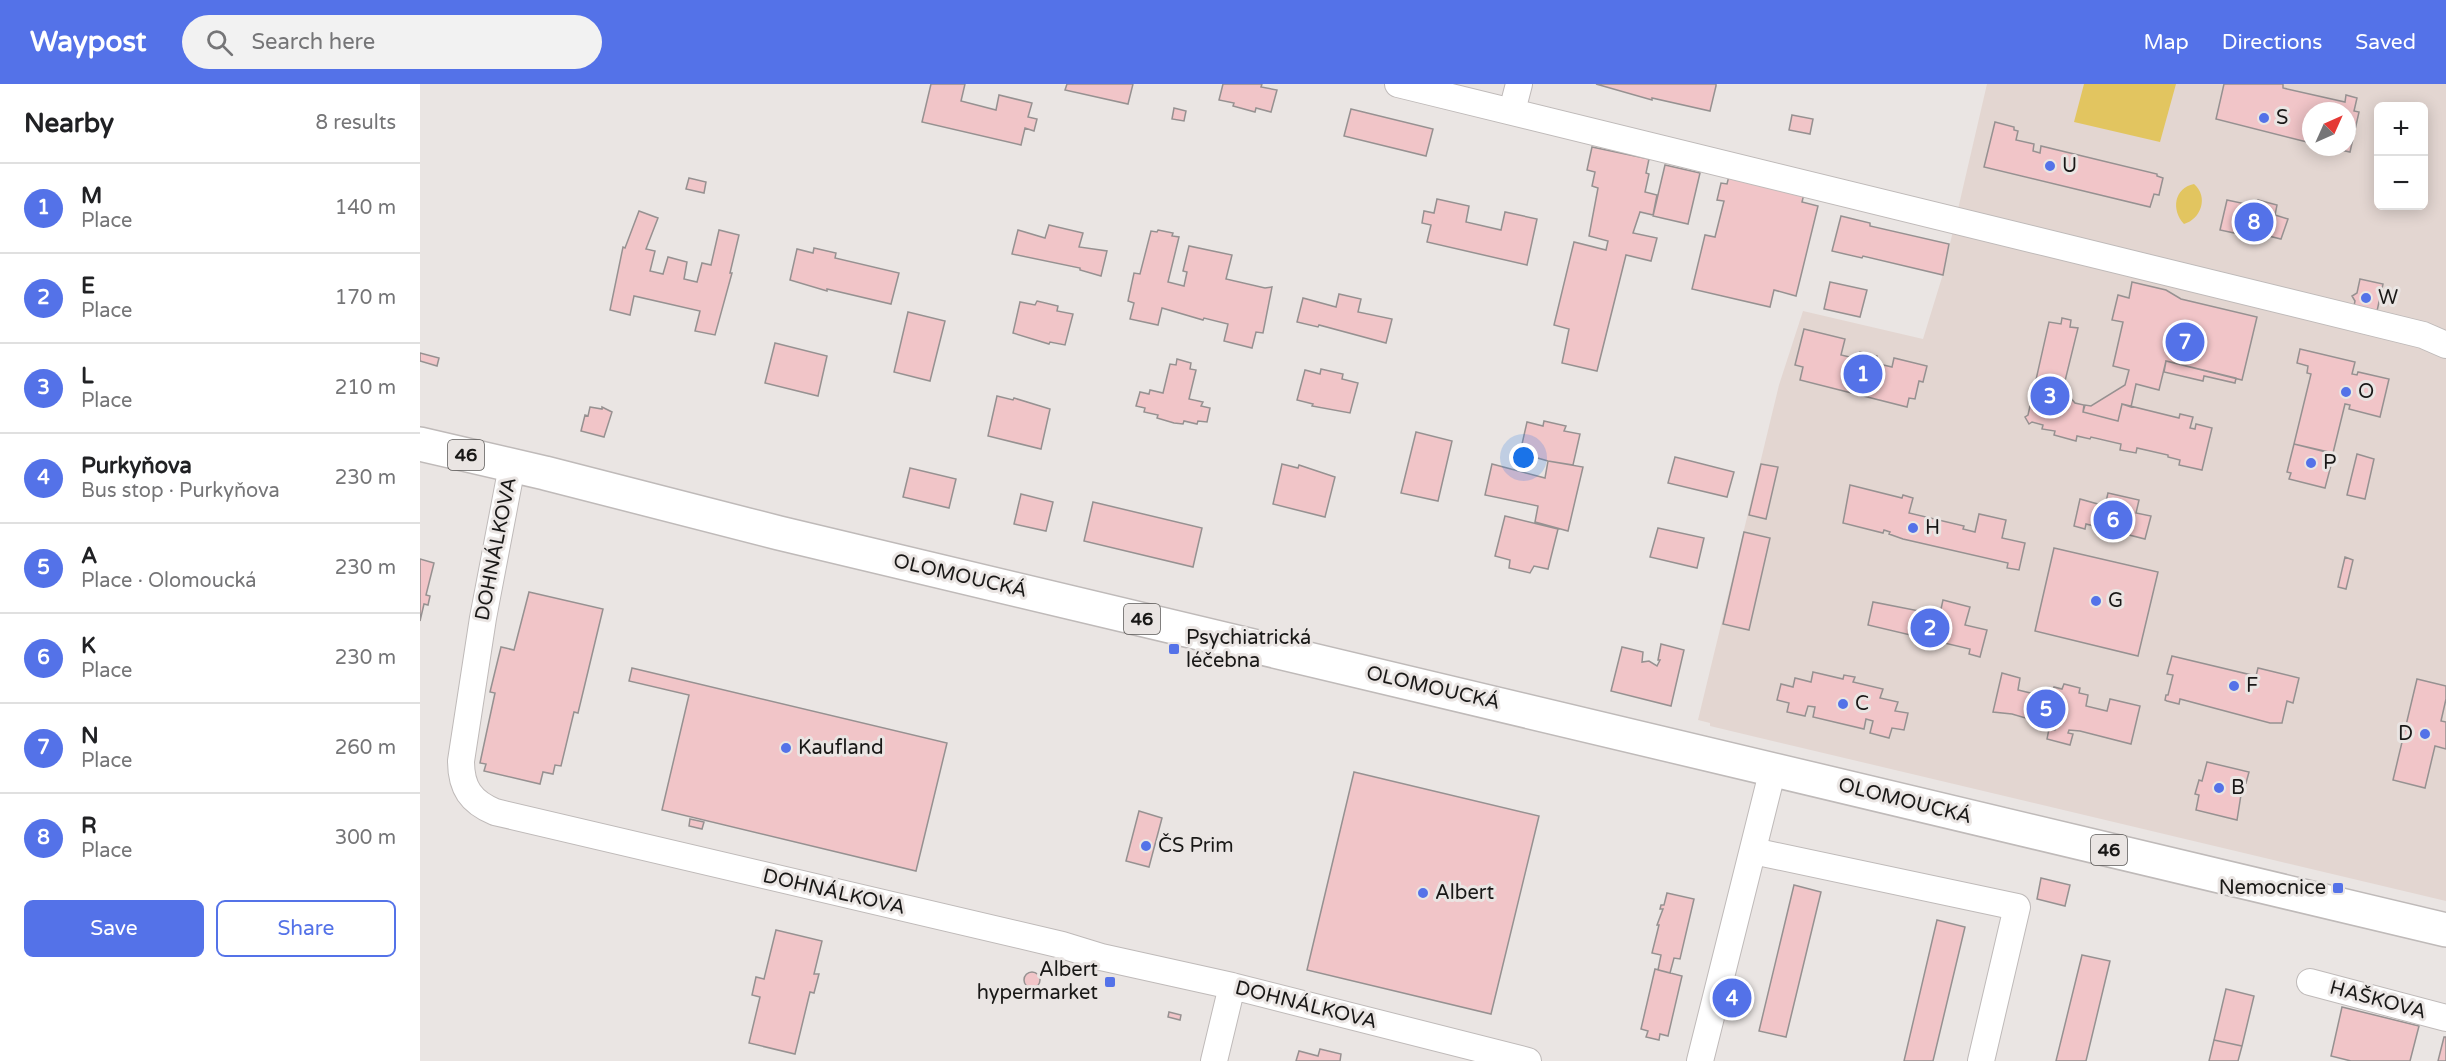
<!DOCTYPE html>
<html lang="en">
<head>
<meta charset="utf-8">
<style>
  body { margin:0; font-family:"Varela Round",sans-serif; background:#f2f2f2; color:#202124 }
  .controls { position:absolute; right:18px; top:18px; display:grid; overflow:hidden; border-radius:9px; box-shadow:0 3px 15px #0003 }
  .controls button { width:54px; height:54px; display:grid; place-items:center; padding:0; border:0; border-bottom:2px solid #e0e0e0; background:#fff; color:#202124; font:30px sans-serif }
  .compass { position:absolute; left:1882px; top:18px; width:54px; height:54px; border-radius:50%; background:#fff; box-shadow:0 3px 15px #0003; rotate:45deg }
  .you { position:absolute; left:1104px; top:374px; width:21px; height:21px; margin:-15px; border:4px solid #fff; border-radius:50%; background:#1a73e8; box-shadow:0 0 0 9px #1a73e833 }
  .badge { display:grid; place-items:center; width:39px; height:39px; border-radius:50%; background:#5472e8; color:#fff; font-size:20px; font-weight:700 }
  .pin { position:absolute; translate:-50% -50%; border:3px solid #fff; box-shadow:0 2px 6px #0006 }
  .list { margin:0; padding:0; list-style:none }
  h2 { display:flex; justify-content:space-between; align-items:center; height:78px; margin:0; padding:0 24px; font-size:26px }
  h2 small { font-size:20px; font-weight:400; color:#757577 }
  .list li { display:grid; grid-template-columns:39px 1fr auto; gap:18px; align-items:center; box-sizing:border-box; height:90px; padding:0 24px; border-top:2px solid #e0e0e0 }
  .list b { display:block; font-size:22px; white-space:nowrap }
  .list p { margin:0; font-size:20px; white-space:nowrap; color:#757577 }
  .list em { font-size:20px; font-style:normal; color:#757577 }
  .actions { display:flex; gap:12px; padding:18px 24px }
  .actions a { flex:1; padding:14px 0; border:2px solid #5472e8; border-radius:9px; text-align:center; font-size:21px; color:#5472e8 }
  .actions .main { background:#5472e8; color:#fff }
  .icon { flex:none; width:33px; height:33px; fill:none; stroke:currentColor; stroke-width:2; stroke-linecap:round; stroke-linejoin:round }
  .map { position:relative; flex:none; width:2026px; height:977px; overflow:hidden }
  header { display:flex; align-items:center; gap:36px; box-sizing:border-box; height:84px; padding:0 30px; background:#5472e8; color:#fff }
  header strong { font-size:28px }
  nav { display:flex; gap:33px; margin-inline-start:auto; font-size:21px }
  .search { width:420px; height:54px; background:#f2f2f2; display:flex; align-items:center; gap:15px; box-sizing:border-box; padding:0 21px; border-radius:33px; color:#757577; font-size:22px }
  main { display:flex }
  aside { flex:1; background:#fff }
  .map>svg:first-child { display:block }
  .built { fill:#e3d6d1; fill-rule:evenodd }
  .green { fill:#e2c560 }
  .building { fill:#f1c5c8; stroke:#969191; stroke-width:1.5 }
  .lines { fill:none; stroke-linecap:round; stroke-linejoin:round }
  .minor-casing { stroke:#bfbab9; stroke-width:28 }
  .major-casing { stroke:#bfbab9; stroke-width:36 }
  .minor { stroke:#fff; stroke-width:26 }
  .major { stroke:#fff; stroke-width:33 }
  .poi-dot { fill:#5472e8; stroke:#eae5e3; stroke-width:2 }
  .labels { text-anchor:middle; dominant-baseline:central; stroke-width:6; stroke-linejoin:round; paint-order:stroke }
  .shield { fill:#eae5e3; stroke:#585654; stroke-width:1.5 }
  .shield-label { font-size:18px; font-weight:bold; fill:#191817 }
  .poi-label { font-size:20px; fill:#191817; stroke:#eae5e3; text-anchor:start }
  .street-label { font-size:20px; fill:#191817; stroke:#eae5e3 }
</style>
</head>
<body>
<header>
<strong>Waypost</strong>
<div class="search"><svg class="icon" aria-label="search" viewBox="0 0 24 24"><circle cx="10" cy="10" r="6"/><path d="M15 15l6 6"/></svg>Search here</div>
<nav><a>Map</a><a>Directions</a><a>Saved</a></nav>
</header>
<main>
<aside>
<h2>Nearby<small>8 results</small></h2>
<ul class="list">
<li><span class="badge">1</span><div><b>M</b><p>Place</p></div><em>140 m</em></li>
<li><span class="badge">2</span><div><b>E</b><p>Place</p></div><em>170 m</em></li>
<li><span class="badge">3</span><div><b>L</b><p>Place</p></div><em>210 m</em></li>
<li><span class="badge">4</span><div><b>Purkyňova</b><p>Bus stop · Purkyňova</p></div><em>230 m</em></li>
<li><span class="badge">5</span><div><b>A</b><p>Place · Olomoucká</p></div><em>230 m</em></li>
<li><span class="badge">6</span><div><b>K</b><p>Place</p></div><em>230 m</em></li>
<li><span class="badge">7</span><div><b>N</b><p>Place</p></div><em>260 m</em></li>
<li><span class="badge">8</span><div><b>R</b><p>Place</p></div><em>300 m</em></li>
</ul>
<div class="actions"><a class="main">Save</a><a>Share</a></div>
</aside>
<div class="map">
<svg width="2026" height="977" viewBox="0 0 2026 977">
  <rect width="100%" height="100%" fill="#eae5e3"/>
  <path class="built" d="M 1567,0 L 2026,0 L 2026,817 L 1290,642 L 1290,639 L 1278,636 L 1359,301 L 1383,227 L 1503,255 L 1523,190 ZM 1958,22 L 2004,22 L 2004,122 L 1958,122 ZM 1891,27 L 1927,27 L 1927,63 L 1891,63 Z"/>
  <path class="green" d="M 1664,0 L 1756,0 L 1740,58 L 1654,38 Z
    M 1774,100 C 1789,113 1781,135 1764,140 C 1751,126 1754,104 1774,100 Z"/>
  <path class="building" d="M 511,0 L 545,0 L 541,17 L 576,26 L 579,11 L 612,19 L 608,33 L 617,35 L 614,47 L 605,44 L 601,61 L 502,38 Z
    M 647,0 L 713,0 L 708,20 L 645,6 Z
    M 803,0 L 842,0 L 841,3 L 857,6 L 851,28 L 836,24 L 835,28 L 813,22 L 814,19 L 799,16 Z
    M 1176,0 L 1296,0 L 1296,2 L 1290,27 L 1232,14 L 1232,16 Z
    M 1804,0 L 1863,0 L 1863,4 L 1925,18 L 1926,11 L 1937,14 L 1934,27 L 1939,28 L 1930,68 L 1907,63 L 1927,63 L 1927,27 L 1891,27 L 1891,59 L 1796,35 Z
    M 754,24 L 766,27 L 764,37 L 752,35 Z
    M 931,25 L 1013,45 L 1006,72 L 924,52 Z
    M 1372,31 L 1393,35 L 1390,50 L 1369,46 Z
    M 1575,38 L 1594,43 L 1594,46 L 1598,47 L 1596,56 L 1614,60 L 1613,67 L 1620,69 L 1621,62 L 1737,90 L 1737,92 L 1743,94 L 1739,111 L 1734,110 L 1730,123 L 1564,83 Z
    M 1172,63 L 1229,75 L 1226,89 L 1229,90 L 1225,108 L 1237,111 L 1233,131 L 1220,128 L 1213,149 L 1237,154 L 1231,177 L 1206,171 L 1177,287 L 1142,279 L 1149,245 L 1134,241 L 1154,158 L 1186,166 L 1188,157 L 1169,152 L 1178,104 L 1172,102 L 1175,88 L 1167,86 Z
    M 1245,81 L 1280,89 L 1268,140 L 1233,132 Z
    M 1309,92 L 1384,110 L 1382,118 L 1398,122 L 1376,212 L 1354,206 L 1350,223 L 1272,205 L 1285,151 L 1295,153 L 1304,117 L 1297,116 L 1301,99 L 1307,100 Z
    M 269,94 L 286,98 L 284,109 L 266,105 Z
    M 1017,115 L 1049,122 L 1046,138 L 1081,146 L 1085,128 L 1117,135 L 1107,181 L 1007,158 L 1011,141 L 1002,139 L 1004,127 L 1014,129 Z
    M 1807,116 L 1826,120 L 1825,124 L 1835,126 L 1838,116 L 1857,121 L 1855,131 L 1868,135 L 1861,155 L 1820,145 L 1819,150 L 1800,146 Z
    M 219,127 L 238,134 L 226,165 L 235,167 L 230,187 L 243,190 L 248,173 L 267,178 L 264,195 L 277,198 L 282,179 L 291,181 L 299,146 L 319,151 L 310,189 L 312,189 L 295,251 L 275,247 L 280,227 L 214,212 L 210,231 L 190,226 L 203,163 L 205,164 Z
    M 1421,132 L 1450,139 L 1450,142 L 1529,160 L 1523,191 L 1443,172 L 1442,174 L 1412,167 Z
    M 629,141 L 663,149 L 659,163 L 687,167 L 681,192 L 660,186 L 660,184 L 592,170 L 598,146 L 625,154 Z
    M 738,146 L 753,149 L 752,152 L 759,153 L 748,198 L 764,202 L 767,188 L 763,187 L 769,162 L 812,171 L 806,195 L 845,204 L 852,203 L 843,249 L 836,248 L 832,264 L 804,257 L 808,240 L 784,234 L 783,236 L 742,224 L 738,241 L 710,235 L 714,219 L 708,217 L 714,189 L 720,190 L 731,147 L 737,148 Z
    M 394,164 L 416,169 L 415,174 L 479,189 L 471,220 L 407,205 L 407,207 L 370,196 L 377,165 L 393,169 Z
    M 1940,195 L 1963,200 L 1957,227 L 1934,222 L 1935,217 L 1932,212 L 1937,209 Z
    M 1410,198 L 1447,206 L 1440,233 L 1404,225 Z
    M 1712,198 L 1746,206 L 1761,215 L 1837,233 L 1822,296 L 1746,277 L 1739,306 L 1716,300 L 1711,323 L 1702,320 L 1698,337 L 1663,328 L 1665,321 L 1671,322 L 1705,301 L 1709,286 L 1693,282 L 1703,238 L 1692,236 L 1698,211 L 1709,214 Z
    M 919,210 L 941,215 L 938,228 L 972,235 L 966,259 L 899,241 L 898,243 L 877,238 L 883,214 L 916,223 Z
    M 617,217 L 638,222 L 637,227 L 653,230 L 645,261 L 630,258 L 629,260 L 593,249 L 600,218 L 615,221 Z
    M 488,228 L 525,237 L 510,297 L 474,288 Z
    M 1642,234 L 1651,236 L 1650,243 L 1658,244 L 1643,305 L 1655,319 L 1664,321 L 1663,328 L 1698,337 L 1702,320 L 1759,334 L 1760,330 L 1773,333 L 1770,344 L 1775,345 L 1776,340 L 1792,344 L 1782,386 L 1759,381 L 1760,376 L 1748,373 L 1748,371 L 1717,364 L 1716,369 L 1700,366 L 1701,360 L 1671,353 L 1670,355 L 1657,352 L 1656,357 L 1634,351 L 1635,347 L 1622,345 L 1623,341 L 1612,338 L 1609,340 L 1605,333 L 1608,331 L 1629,238 L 1641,240 Z
    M 1384,245 L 1425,255 L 1421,271 L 1438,275 L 1440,268 L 1457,272 L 1455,279 L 1472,283 L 1474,274 L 1507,282 L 1503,298 L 1499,297 L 1495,315 L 1489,314 L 1487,323 L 1380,296 L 1383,283 L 1375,281 Z
    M 355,259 L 407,272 L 398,312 L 345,299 Z
    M 1880,265 L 1935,278 L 1932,290 L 1937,291 L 1938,288 L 1969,295 L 1960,333 L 1929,325 L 1930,321 L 1925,320 L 1913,369 L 1874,360 L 1891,290 L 1887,289 L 1888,282 L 1877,279 Z
    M 0,269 L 19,274 L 17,282 L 0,277 Z
    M 757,275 L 771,279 L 770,285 L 776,286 L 769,315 L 783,318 L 781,322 L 790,324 L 787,338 L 778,337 L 777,340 L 764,337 L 763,340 L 754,339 L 737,334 L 738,331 L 724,328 L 725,324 L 716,322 L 720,308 L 729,310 L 730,306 L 743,309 L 750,280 L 756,281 Z
    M 1746,277 L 1816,294 L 1815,299 L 1784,292 L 1783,297 L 1744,288 Z
    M 901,285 L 923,290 L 922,295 L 938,299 L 930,329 L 892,322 L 893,320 L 877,316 L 885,286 L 900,290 Z
    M 577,312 L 593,316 L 594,314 L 630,325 L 621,365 L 568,352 Z
    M 170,323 L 182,325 L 182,323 L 192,328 L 184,353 L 161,347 L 165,331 L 168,332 Z
    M 1124,337 L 1146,342 L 1144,347 L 1160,350 L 1153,381 L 1128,377 L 1100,369 L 1107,338 L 1123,342 Z
    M 996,348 L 1032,357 L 1018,417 L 981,409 Z
    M 1874,360 L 1914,370 L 1905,404 L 1869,395 L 1871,389 L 1867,388 Z
    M 1937,370 L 1954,375 L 1945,415 L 1927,411 Z
    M 1255,373 L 1314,388 L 1307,413 L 1248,399 Z
    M 1128,377 L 1163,383 L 1148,447 L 1115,438 L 1118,422 L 1065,411 L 1072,380 L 1125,394 Z
    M 862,380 L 878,384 L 879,381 L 915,393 L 905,433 L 853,420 Z
    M 1341,380 L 1358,383 L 1346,435 L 1329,431 Z
    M 490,384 L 536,395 L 529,424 L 483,413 Z
    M 1430,401 L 1482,414 L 1483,411 L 1493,414 L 1489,429 L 1544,442 L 1543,445 L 1555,448 L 1559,430 L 1586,436 L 1582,454 L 1605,459 L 1599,486 L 1587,484 L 1588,479 L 1483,455 L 1469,450 L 1470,448 L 1464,446 L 1463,449 L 1423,439 Z
    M 1688,409 L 1719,416 L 1716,429 L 1731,432 L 1725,455 L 1666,440 L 1665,445 L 1654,442 L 1660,415 L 1685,422 Z
    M 601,410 L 633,418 L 626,447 L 594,440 Z
    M 673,418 L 782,444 L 773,483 L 664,457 Z
    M 1085,432 L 1138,445 L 1128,485 L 1114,482 L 1110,489 L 1089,484 L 1090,476 L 1075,472 Z
    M 1238,444 L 1284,454 L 1277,484 L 1230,473 Z
    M 1324,448 L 1350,454 L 1329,546 L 1303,540 Z
    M 1634,464 L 1738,488 L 1718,572 L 1615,547 Z
    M 1925,473 L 1933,476 L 1926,505 L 1918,503 Z
    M 0,475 L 14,479 L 6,511 L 10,512 L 8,521 L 4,520 L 0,537 Z
    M 109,508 L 183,525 L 158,629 L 154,628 L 141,682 L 135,681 L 133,690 L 123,688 L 120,700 L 64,687 L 66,680 L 60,679 L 75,609 L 70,608 L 81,563 L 94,566 Z
    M 1523,516 L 1550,523 L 1545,541 L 1567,546 L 1560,573 L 1549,570 L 1550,565 L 1448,541 L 1453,518 L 1509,529 L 1511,523 L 1521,525 Z
    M 1241,560 L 1264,566 L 1251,622 L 1191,607 L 1202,563 L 1223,568 L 1222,578 L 1229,577 L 1237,582 L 1240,576 L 1238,576 Z
    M 1752,572 L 1836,592 L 1838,584 L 1879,594 L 1873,619 L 1867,617 L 1862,639 L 1850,639 L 1760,615 L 1759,620 L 1747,617 L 1745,616 L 1746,611 L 1748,611 L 1753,591 L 1747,590 Z
    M 212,584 L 527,659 L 496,787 L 242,726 L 269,611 L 209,597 Z
    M 1393,588 L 1423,595 L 1424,591 L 1435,593 L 1433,598 L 1463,605 L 1460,614 L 1478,618 L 1475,627 L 1488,629 L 1484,646 L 1472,644 L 1469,654 L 1450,649 L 1453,637 L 1446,635 L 1444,645 L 1393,633 L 1395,623 L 1388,622 L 1385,632 L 1367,628 L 1369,619 L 1357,616 L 1361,600 L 1373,603 L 1375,594 L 1391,598 Z
    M 1582,589 L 1600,594 L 1598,606 L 1631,614 L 1634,603 L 1642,605 L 1644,600 L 1660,604 L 1659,609 L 1668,611 L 1666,622 L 1687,627 L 1690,615 L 1720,622 L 1711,660 L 1660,647 L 1649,646 L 1648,649 L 1653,650 L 1650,661 L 1627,655 L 1629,645 L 1635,646 L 1636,643 L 1592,630 L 1573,628 Z
    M 1997,595 L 2026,602 L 2026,615 L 2021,637 L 2026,638 L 2026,665 L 2015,662 L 2005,704 L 1973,696 Z
    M 1787,678 L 1829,688 L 1826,699 L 1823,698 L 1817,736 L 1776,726 L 1779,711 L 1775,710 L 1779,696 L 1782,697 Z
    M 934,688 L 1119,732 L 1071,930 L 887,886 Z
    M 719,727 L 742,734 L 729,783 L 706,777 Z
    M 270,735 L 284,738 L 282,745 L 269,742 Z
    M 1621,794 L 1650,801 L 1645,822 L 1617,815 Z
    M 1374,801 L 1401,808 L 1366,953 L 1339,947 Z
    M 1247,809 L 1274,815 L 1260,875 L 1254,874 L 1250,889 L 1238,886 L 1241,871 L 1232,869 L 1239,841 L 1237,841 L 1243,825 L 1240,825 L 1241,821 L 1244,821 Z
    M 1517,836 L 1545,843 L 1513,977 L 1484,977 Z
    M 356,846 L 402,857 L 394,890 L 399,890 L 394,909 L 390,908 L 375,970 L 329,959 L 340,913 L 332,911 L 336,893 L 344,895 Z
    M 1662,871 L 1690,877 L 1666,977 L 1636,977 Z
    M 1235,885 L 1262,892 L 1248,952 L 1240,950 L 1239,956 L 1226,953 L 1228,947 L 1221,945 Z
    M604 896a8 8 0 1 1 16 0a8 8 0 1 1-16 0Z
    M 1806,905 L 1834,912 L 1822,962 L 1794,956 Z
    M 1922,923 L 1999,942 L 1990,977 L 1931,977 L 1911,972 Z
    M 749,928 L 761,931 L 760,936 L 748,933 Z
    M 2024,953 L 2026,953 L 2026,977 L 2018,977 Z
    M 1794,956 L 1822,962 L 1818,977 L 1789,977 Z
    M 900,965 L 921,970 L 920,977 L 876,977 L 879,967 L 898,972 Z"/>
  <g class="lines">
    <g class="minor-casing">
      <path id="minor" d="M 978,0 L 2003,251 L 2026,261
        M 1092,27 L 1099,0
        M 92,382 L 63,534 L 41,677 C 41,704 51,718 75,728 L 642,861 L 681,873 L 812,902 L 1108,977
        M 1333,767 L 1597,823 L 1561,977
        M 1890,898 L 2026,934
        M 794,977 L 812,902
        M 1280,977 L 1353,685"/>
    </g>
    <g class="major-casing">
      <path id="major" d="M 0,360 L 125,389 L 359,449 L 2026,846"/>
    </g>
    <use href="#minor" class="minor"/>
    <use href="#major" class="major"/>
  </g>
  <g class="poi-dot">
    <circle cx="1844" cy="34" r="6"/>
    <circle cx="1630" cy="82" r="6"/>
    <circle cx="1946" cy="214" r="6"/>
    <circle cx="1926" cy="308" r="6"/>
    <circle cx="1891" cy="379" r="6"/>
    <circle cx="1493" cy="444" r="6"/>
    <circle cx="1676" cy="517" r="6"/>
    <rect x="748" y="559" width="12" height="12" rx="3"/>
    <circle cx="1814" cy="602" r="6"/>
    <circle cx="1423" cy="620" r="6"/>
    <circle cx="2005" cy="650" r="6"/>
    <circle cx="366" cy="664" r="6"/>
    <circle cx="1799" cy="704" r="6"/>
    <circle cx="726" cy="762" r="6"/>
    <rect x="1912" y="798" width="12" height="12" rx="3"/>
    <circle cx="1003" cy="809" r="6"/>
    <rect x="684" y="892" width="12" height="12" rx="3"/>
  </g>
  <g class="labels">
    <g class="shield">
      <rect x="28" y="356" width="36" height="30" rx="4.5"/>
      <rect x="704" y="520" width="36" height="30" rx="4.5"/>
      <rect x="1671" y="751" width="36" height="30" rx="4.5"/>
    </g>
    <g class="shield-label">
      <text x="46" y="371">46</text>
      <text x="722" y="535">46</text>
      <text x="1689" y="766">46</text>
    </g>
    <g class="poi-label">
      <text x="1856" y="34">S</text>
      <text x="1642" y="82">U</text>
      <text x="1958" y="214">W</text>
      <text x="1938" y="308">O</text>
      <text x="1903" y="379">P</text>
      <text x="1505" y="444">H</text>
      <text x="1688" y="517">G</text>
      <text x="766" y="554">Psychiatrická<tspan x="766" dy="23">léčebna</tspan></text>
      <text x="1826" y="602">F</text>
      <text x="1435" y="620">C</text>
      <text x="1993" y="650" text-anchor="end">D</text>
      <text x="378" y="664">Kaufland</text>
      <text x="1811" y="704">B</text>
      <text x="738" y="762">ČS Prim</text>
      <text x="1906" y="804" text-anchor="end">Nemocnice</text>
      <text x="1015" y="809">Albert</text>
      <text x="678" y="886" text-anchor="end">Albert<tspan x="678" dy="23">hypermarket</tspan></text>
    </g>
    <g class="street-label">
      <text transform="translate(76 465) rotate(-79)">DOHNÁLKOVA</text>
      <text transform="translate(540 492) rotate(13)">OLOMOUCKÁ</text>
      <text transform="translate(1013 604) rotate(13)">OLOMOUCKÁ</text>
      <text transform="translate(1485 717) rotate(14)">OLOMOUCKÁ</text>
      <text transform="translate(414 808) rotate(13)">DOHNÁLKOVA</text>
      <text transform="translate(1958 916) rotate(15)">HAŠKOVA</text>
      <text transform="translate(886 921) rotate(14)">DOHNÁLKOVA</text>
    </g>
  </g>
</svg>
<div class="controls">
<button>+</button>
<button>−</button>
</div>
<svg class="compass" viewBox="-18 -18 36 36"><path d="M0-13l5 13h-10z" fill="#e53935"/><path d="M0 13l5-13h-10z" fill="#757577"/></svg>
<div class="you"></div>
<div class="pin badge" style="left:1443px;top:290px">1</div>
<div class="pin badge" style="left:1510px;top:544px">2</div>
<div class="pin badge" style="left:1630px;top:312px">3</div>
<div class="pin badge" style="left:1312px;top:914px">4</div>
<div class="pin badge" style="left:1626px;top:625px">5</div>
<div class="pin badge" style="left:1693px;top:436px">6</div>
<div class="pin badge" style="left:1765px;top:258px">7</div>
<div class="pin badge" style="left:1834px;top:138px">8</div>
</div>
</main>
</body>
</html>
